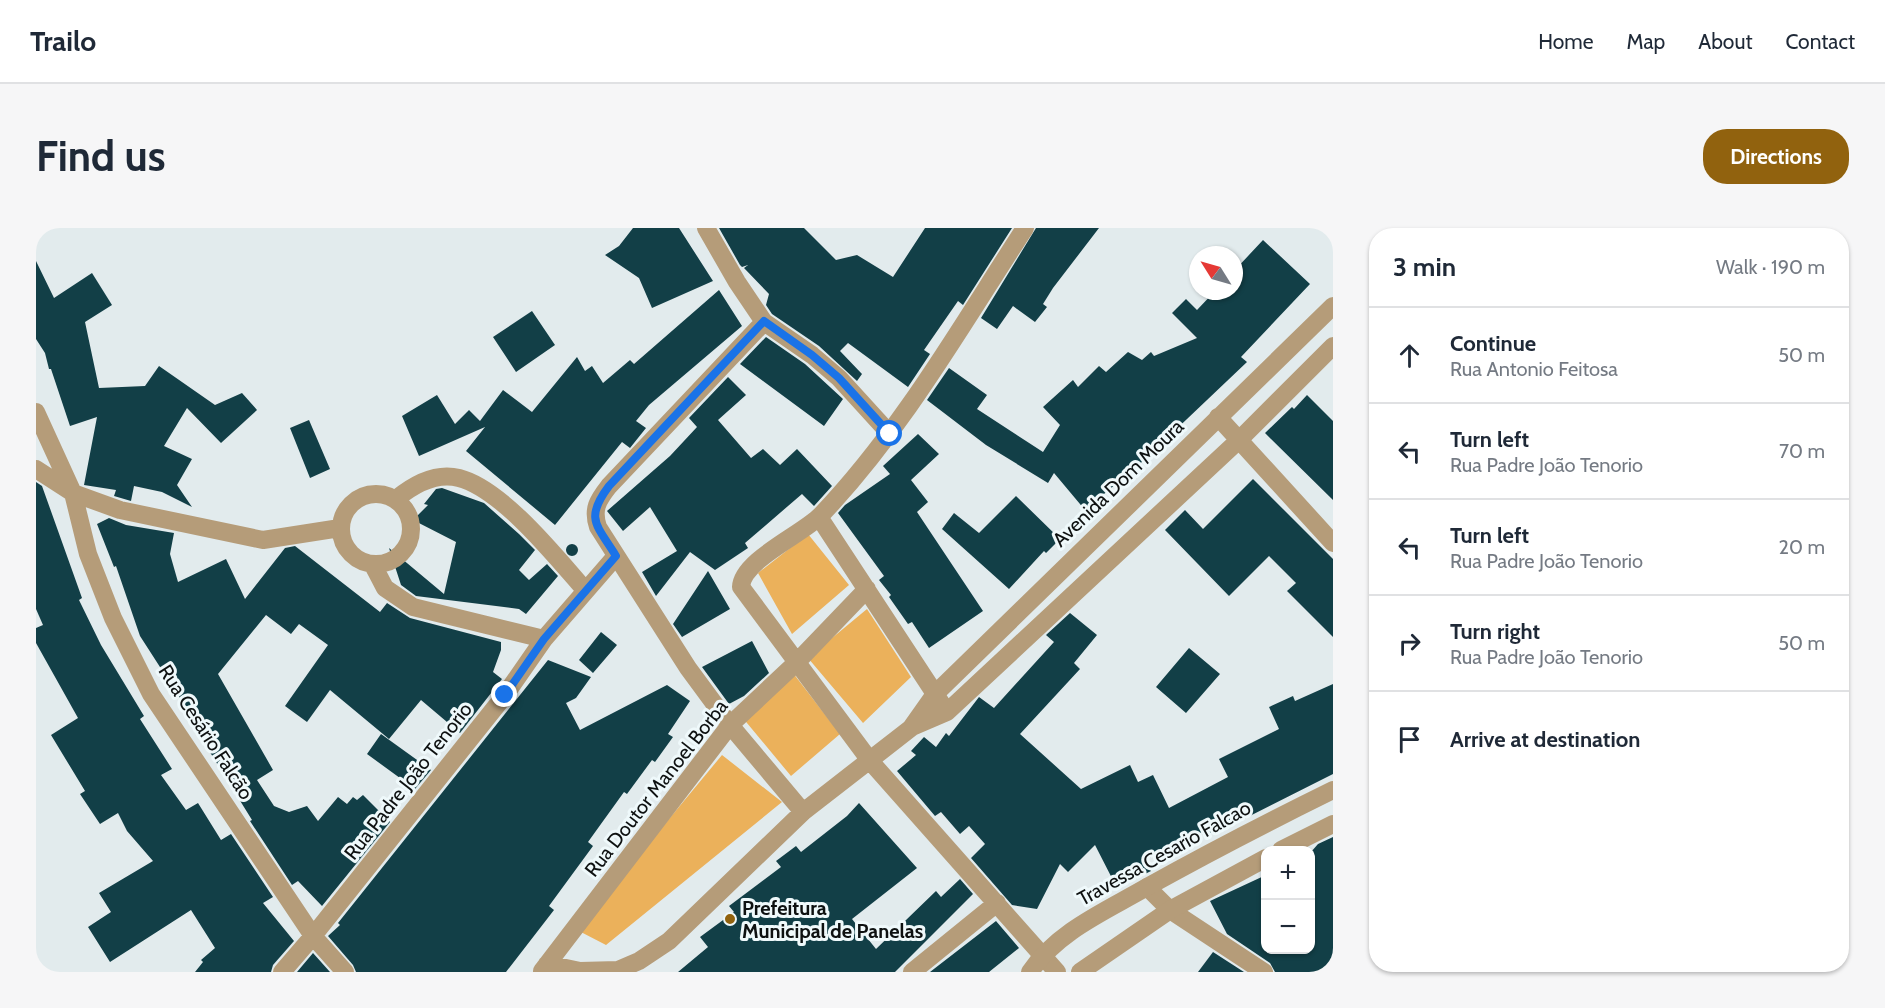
<!DOCTYPE html>
<html lang="en">
<head>
<meta charset="utf-8">
<style>
  body { margin:0; font-family:Cabin,sans-serif; background:#f6f6f7; color:#1f2937 }
  .controls { position:absolute; right:18px; bottom:18px; display:grid; overflow:hidden; border-radius:12px; box-shadow:0 2px 4px #0004 }
  .controls button { width:54px; height:54px; display:grid; place-items:center; padding:0; border:0; border-bottom:2px solid #e0e1e3; background:#fff; color:#1f2937; font:30px sans-serif }
  .compass { position:absolute; left:1153px; top:18px; width:54px; height:54px; border-radius:50%; background:#fff; box-shadow:0 2px 4px #0004; rotate:307deg }
  .stop { position:absolute; width:18px; height:18px; margin:-14px; border:4px solid #1a73e8; border-radius:50%; background:#fff }
  .stop.end { background:#1a73e8; border-color:#fff; box-shadow:0 2px 6px #0008 }
  .list { margin:0; padding:0; list-style:none }
  h2 { display:flex; justify-content:space-between; align-items:center; height:78px; margin:0; padding:0 24px; font-size:26px }
  h2 small { font-size:20px; font-weight:400; color:#747a83 }
  .list li { display:grid; grid-template-columns:39px 1fr auto; gap:18px; align-items:center; box-sizing:border-box; height:96px; padding:0 24px; border-top:2px solid #e0e1e3 }
  .list b { display:block; font-size:22px; white-space:nowrap }
  .list p { margin:0; font-size:20px; white-space:nowrap; color:#747a83 }
  .list em { font-size:20px; font-style:normal; color:#747a83 }
  .icon { flex:none; width:33px; height:33px; fill:none; stroke:currentColor; stroke-width:2; stroke-linecap:round; stroke-linejoin:round }
  .map { position:relative; flex:none; width:1297px; height:744px; overflow:hidden; border-radius:24px }
  header { display:flex; align-items:center; gap:36px; box-sizing:border-box; height:84px; padding:0 30px; background:#fff; border-bottom:2px solid #e0e1e3 }
  header strong { font-size:28px }
  nav { display:flex; gap:33px; margin-inline-start:auto; font-size:21px }
  .intro { display:flex; align-items:center; justify-content:space-between; box-sizing:border-box; height:144px; padding:0 36px }
  h1 { margin:0; font-size:42px }
  .button { padding:15px 27px; border-radius:24px; background:#91620e; color:#fff; font-size:21px; font-weight:700 }
  main { display:flex; gap:36px; padding:0 36px }
  aside { flex:1; background:#fff; border-radius:24px; box-shadow:0 2px 4px #0004 }
  .map>svg:first-child { display:block }
  .green { fill:#ebb15b }
  .building { fill:#123f47 }
  .lines { fill:none; stroke-linecap:round; stroke-linejoin:round }
  .minor { stroke:#b59c79; stroke-width:18 }
  .tertiary { stroke:#b59c79; stroke-width:18 }
  .route { stroke:#1a73e8; stroke-width:8 }
  .poi-dot { fill:#91620e; stroke:#eff9fb; stroke-width:2 }
  .labels { text-anchor:middle; dominant-baseline:central; stroke-width:6; stroke-linejoin:round; paint-order:stroke }
  .street-label { font-size:20px; fill:#0e1111; stroke:#eff9fb }
  .poi-label { font-size:20px; font-weight:bold; fill:#0e1111; stroke:#eff9fb; text-anchor:start }
</style>
</head>
<body>
<header>
<strong>Trailo</strong>
<nav><a>Home</a><a>Map</a><a>About</a><a>Contact</a></nav>
</header>
<div class="intro"><h1>Find us</h1><a class="button">Directions</a></div>
<main>
<div class="map">
<svg width="1297" height="744" viewBox="0 0 1297 744">
  <rect width="100%" height="100%" fill="#e2ebed"/>
  <path class="green" d="M 772,306 L 813,357 L 756,406 L 722,345 Z
    M 831,381 L 875,449 L 827,495 L 772,430 Z
    M 757,445 L 804,506 L 755,548 L 706,489 Z
    M 686,527 L 746,574 L 570,717 L 541,702 Z"/>
  <path class="building" d="M 597,0 L 643,0 L 677,53 L 616,80 L 603,50 L 569,27 L 583,18 Z
    M 683,0 L 768,0 L 800,32 L 821,27 L 857,49 L 889,0 L 976,0 L 927,77 L 922,73 L 888,122 L 894,126 L 872,159 L 812,115 L 804,123 L 826,146 L 821,153 L 783,118 L 736,86 L 730,77 L 733,66 L 708,40 L 712,37 L 706,39 L 704,37 Z
    M 1000,0 L 1063,0 L 1017,60 L 1007,76 L 1011,79 L 999,94 L 977,78 L 961,101 L 945,90 Z
    M 1227,12 L 1274,56 L 1205,129 L 1211,134 L 1131,210 L 1132,212 L 1049,282 L 1018,245 L 1012,255 L 950,217 L 891,172 L 913,140 L 951,167 L 941,181 L 1007,224 L 1024,197 L 1007,179 L 1037,152 L 1042,159 L 1063,138 L 1070,144 L 1092,124 L 1106,132 L 1115,124 L 1118,128 L 1161,110 L 1136,85 L 1150,71 L 1161,82 L 1179,63 L 1198,63 L 1198,43 Z
    M 0,33 L 18,70 L 56,45 L 76,77 L 49,94 L 63,160 L 109,158 L 123,138 L 179,177 L 206,165 L 221,182 L 185,215 L 151,180 L 128,218 L 156,231 L 141,257 L 156,279 L 126,264 L 98,258 L 95,273 L 78,268 L 80,262 L 48,257 L 61,189 L 34,198 L 15,141 L 13,141 L 9,125 L 0,111 Z
    M 683,62 L 706,98 L 613,177 L 600,193 L 610,200 L 594,220 L 586,214 L 519,297 L 430,223 L 449,199 L 383,228 L 366,188 L 401,167 L 419,196 L 433,182 L 444,193 L 467,162 L 496,184 L 541,129 L 549,143 L 556,138 L 567,155 L 594,132 L 598,136 Z
    M 496,83 L 519,117 L 480,144 L 457,109 Z
    M 730,109 L 769,136 L 807,171 L 788,198 L 704,136 Z
    M 692,149 L 710,167 L 682,192 L 715,230 L 727,221 L 744,237 L 761,221 L 796,258 L 778,278 L 766,266 L 709,315 L 712,320 L 679,342 L 654,324 L 620,368 L 606,344 L 641,323 L 614,279 L 587,303 L 571,283 L 634,228 L 661,199 L 653,190 Z
    M 1271,167 L 1297,193 L 1297,272 L 1229,205 L 1256,179 L 1258,181 Z
    M 273,192 L 294,241 L 274,250 L 254,200 Z
    M 882,206 L 903,226 L 875,252 L 892,274 L 881,284 L 947,383 L 893,420 L 876,394 L 872,396 L 853,369 L 855,367 L 843,352 L 848,348 L 802,285 L 809,277 L 854,246 L 847,238 Z
    M 1217,251 L 1297,331 L 1297,409 L 1251,363 L 1260,355 L 1233,328 L 1193,368 L 1129,302 L 1149,282 L 1167,301 Z
    M 0,254 L 6,258 L 46,370 L 43,372 L 65,417 L 108,488 L 104,491 L 136,541 L 125,547 L 150,582 L 162,575 L 185,612 L 195,606 L 237,669 L 227,675 L 258,713 L 237,737 L 235,744 L 159,744 L 167,734 L 165,732 L 179,720 L 155,682 L 74,734 L 52,699 L 75,684 L 63,665 L 117,633 L 91,603 L 82,585 L 64,596 L 44,566 L 49,563 L 15,507 L 42,490 L 0,415 L 0,400 L 7,397 L 0,381 Z
    M 406,260 L 448,275 L 483,306 L 499,322 L 483,342 L 493,352 L 511,336 L 522,348 L 490,386 L 483,381 L 380,368 L 365,357 L 353,320 L 408,366 L 420,314 L 377,292 L 392,277 L 388,276 L 400,261 Z
    M 980,268 L 1024,311 L 1010,325 L 1008,323 L 973,361 L 906,301 L 918,285 L 943,305 Z
    M 73,290 L 90,297 L 138,305 L 134,326 L 142,354 L 190,331 L 209,371 L 249,320 L 259,318 L 344,384 L 351,375 L 374,390 L 465,414 L 465,422 L 457,444 L 466,451 L 424,505 L 385,472 L 353,511 L 294,462 L 271,494 L 249,478 L 292,417 L 263,396 L 255,406 L 230,387 L 182,446 L 237,542 L 221,552 L 238,578 L 253,584 L 271,578 L 282,593 L 302,569 L 311,576 L 317,569 L 321,572 L 327,567 L 354,594 L 286,678 L 262,653 L 256,657 L 214,593 L 216,592 L 159,500 L 162,498 L 104,408 L 80,338 L 78,339 L 61,296 Z
    M530 322a6 6 0 1 1 12 0a6 6 0 1 1-12 0Z
    M 672,343 L 694,381 L 646,409 L 637,396 Z
    M 1034,385 L 1061,407 L 1038,435 L 1044,441 L 984,506 L 1045,561 L 1094,537 L 1102,554 L 1117,547 L 1133,580 L 1192,549 L 1183,531 L 1243,501 L 1233,479 L 1257,468 L 1259,473 L 1297,456 L 1297,546 L 1190,600 L 1167,607 L 1166,604 L 1109,632 L 1115,643 L 1081,660 L 1059,617 L 1032,644 L 1024,636 L 1001,681 L 976,677 L 935,630 L 949,616 L 933,598 L 924,606 L 905,584 L 899,588 L 861,543 L 880,527 L 875,523 L 888,509 L 900,519 L 910,505 L 913,508 L 943,469 L 958,480 L 1018,414 L 1010,407 Z
    M 565,404 L 581,417 L 557,445 L 543,432 Z
    M 716,413 L 733,445 L 708,468 L 693,476 L 666,439 Z
    M 1153,420 L 1184,446 L 1150,485 L 1120,459 Z
    M 512,432 L 555,449 L 540,470 L 530,475 L 544,502 L 631,457 L 654,473 L 632,506 L 637,509 L 619,534 L 616,532 L 591,566 L 588,564 L 552,614 L 557,618 L 513,678 L 518,682 L 470,744 L 320,744 L 317,737 L 292,708 L 304,697 L 302,695 Z
    M 345,506 L 395,542 L 379,561 L 331,526 Z
    M 823,575 L 881,640 L 816,691 L 840,721 L 900,663 L 905,669 L 924,651 L 937,666 L 859,744 L 642,744 L 672,719 L 664,709 L 698,684 L 693,678 L 745,639 L 740,633 L 760,618 L 765,624 L 811,588 Z
    M 1297,609 L 1297,744 L 1239,744 L 1234,735 L 1191,706 L 1174,673 L 1230,647 L 1230,722 L 1275,722 L 1275,624 L 1282,616 Z
    M 960,693 L 983,720 L 953,744 L 894,744 Z
    M 1177,724 L 1208,744 L 1162,744 Z
    M 277,725 L 294,744 L 261,744 Z"/>
  <g class="lines">
    <path class="minor" d="M 670,0 L 701,54 L 728,94 L 776,127 L 803,150 L 854,206
      M 989,0 C 925,98 866,202 785,287 C 767,306 706,332 705,359 L 835,534 L 1021,744
      M 728,94 L 573,258 C 562,272 556,281 562,299 L 652,440 L 694,497 L 767,584
      M 0,184 L 37,265 L 52,326 L 77,390 L 115,466 L 277,708 L 309,744
      M 1182,189 L 1297,315
      M 0,241 L 37,265 L 84,282 L 227,312 L 304,300
      M305 301a35 35 0 1 1 70 0a35 35 0 1 1-70 0Z
      M 360,271 C 377,257 400,244 423,250 C 466,261 520,329 549,362
      M 783,289 L 905,475
      M 337,337 L 349,360 L 377,379 L 508,411
      M 876,499 L 911,484 L 1203,212 L 1297,118
      M 1111,659 L 1134,682 L 1228,744
      M 511,736 L 544,743 L 582,742 L 603,733 L 633,713 L 767,584 L 875,500 L 899,466 L 1297,78
      M 506,743 L 694,497 L 760,435 L 831,361
      M 246,744 L 277,708 L 469,467 L 508,411 L 580,328
      M 876,744 L 961,675"/>
    <path class="tertiary" d="M 1245,622 L 1297,596
      M 994,744 C 1022,703 1068,684 1111,659 C 1172,625 1234,593 1297,562
      M 1044,744 L 1134,682 L 1230,630"/>
  </g>
  <g class="lines">
    <path class="route" d="M 469,467 L 508,411 L 580,328 C 561,297 548,291 573,258 L 728,93 L 776,127 L 803,150 L 854,206"/>
  </g>
  <circle class="poi-dot" cx="694" cy="691" r="6"/>
  <g class="labels">
    <g class="street-label">
      <text transform="translate(1082 255) rotate(-44)">Avenida Dom Moura</text>
      <text transform="translate(170 504) rotate(57)">Rua Cesário Falcão</text>
      <text transform="translate(372 553) rotate(-52)">Rua Padre João Tenorio</text>
      <text transform="translate(620 560) rotate(-52)">Rua Doutor Manoel Borba</text>
      <text transform="translate(1128 625) rotate(-29)">Travessa Cesario Falcao</text>
    </g>
    <g class="poi-label">
      <text x="706" y="680">Prefeitura<tspan x="706" dy="23">Municipal de Panelas</tspan></text>
    </g>
  </g>
</svg>
<div class="controls">
<button>+</button>
<button>−</button>
</div>
<svg class="compass" viewBox="-18 -18 36 36"><path d="M0-13l5 13h-10z" fill="#e53935"/><path d="M0 13l5-13h-10z" fill="#747a83"/></svg>
<div class="stop" style="left:854px;top:206px"></div>
<div class="stop end" style="left:469px;top:467px"></div>
</div>
<aside>
<h2>3 min<small>Walk · 190 m</small></h2>
<ul class="list">
<li><svg class="icon" aria-label="ahead" viewBox="0 0 24 24"><path d="M12 20V5M6 11l6-6 6 6"/></svg><div><b>Continue</b><p>Rua Antonio Feitosa</p></div><em>50 m</em></li>
<li><svg class="icon" aria-label="left" viewBox="0 0 24 24"><path d="M17 20v-9H6M10 6l-5 5 5 5"/></svg><div><b>Turn left</b><p>Rua Padre João Tenorio</p></div><em>70 m</em></li>
<li><svg class="icon" aria-label="left" viewBox="0 0 24 24"><path d="M17 20v-9H6M10 6l-5 5 5 5"/></svg><div><b>Turn left</b><p>Rua Padre João Tenorio</p></div><em>20 m</em></li>
<li><svg class="icon" aria-label="right" viewBox="0 0 24 24"><path d="M7 20v-9h11M14 6l5 5-5 5"/></svg><div><b>Turn right</b><p>Rua Padre João Tenorio</p></div><em>50 m</em></li>
<li><svg class="icon" aria-label="arrive" viewBox="0 0 24 24"><path d="M6 21V4h12l-3 4 3 4H6"/></svg><div><b>Arrive at destination</b></div></li>
</ul>
</aside>
</main>
</body>
</html>
